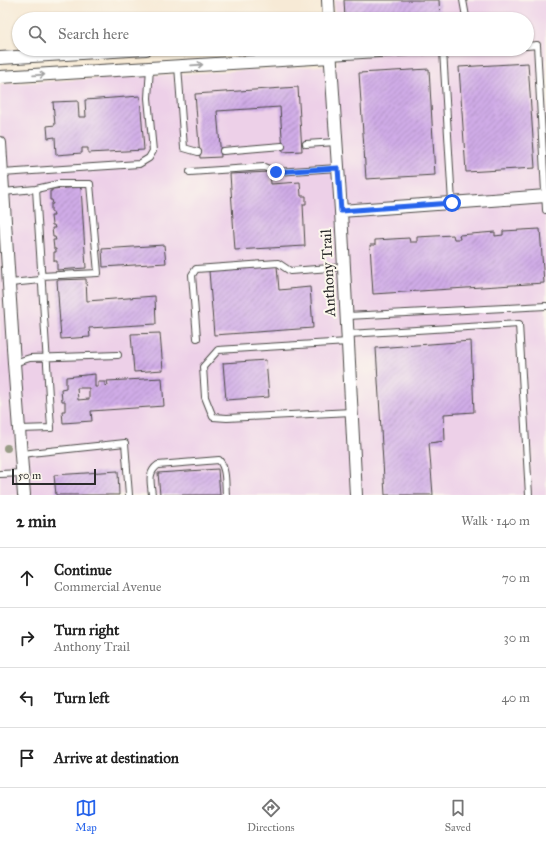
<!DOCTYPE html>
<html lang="en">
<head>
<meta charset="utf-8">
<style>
  body { margin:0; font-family:"IM FELL Great Primer",serif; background:#f6f6f6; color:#222 }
  .scale { position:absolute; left:12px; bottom:10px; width:84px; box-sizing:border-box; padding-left:4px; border:2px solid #2b2b2b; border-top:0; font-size:11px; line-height:14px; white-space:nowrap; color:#2b2b2b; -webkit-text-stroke:3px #fbf7ec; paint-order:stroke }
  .stop { position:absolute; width:12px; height:12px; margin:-9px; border:3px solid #2563eb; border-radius:50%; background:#fff }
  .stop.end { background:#2563eb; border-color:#fff; box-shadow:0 1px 4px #0008 }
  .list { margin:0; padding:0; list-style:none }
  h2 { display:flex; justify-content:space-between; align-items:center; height:52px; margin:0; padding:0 16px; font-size:17px }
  h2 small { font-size:13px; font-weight:400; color:#767676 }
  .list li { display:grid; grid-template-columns:26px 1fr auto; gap:12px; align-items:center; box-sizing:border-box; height:60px; padding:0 16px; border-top:1px solid #e0e0e0 }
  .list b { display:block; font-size:15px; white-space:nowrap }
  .list p { margin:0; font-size:13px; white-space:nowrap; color:#767676 }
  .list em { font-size:13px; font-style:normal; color:#767676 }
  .icon { flex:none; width:22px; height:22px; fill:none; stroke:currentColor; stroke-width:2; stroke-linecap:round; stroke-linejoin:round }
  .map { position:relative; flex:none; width:546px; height:495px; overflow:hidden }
  .search { position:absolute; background:#fff; box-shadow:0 1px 3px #0004; left:12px; right:12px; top:12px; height:44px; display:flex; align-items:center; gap:10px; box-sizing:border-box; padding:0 14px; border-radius:22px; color:#767676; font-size:15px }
  .sheet { height:292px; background:#fff }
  nav { display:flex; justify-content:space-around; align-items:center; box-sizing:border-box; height:56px; border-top:1px solid #e0e0e0; background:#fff; font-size:11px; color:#767676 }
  nav a { display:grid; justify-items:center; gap:2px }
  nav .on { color:#2563eb }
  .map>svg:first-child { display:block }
  .built { fill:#edd0e8 }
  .building { fill:url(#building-hatch); fill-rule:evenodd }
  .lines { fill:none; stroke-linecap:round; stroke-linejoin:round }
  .lane-casing { stroke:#4a4845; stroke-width:8 }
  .street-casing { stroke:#4a4845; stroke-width:14 }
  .lane { stroke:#fff; stroke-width:6 }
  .street { stroke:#fff; stroke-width:12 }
  .tree { fill:#989c86 }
  .oneway { stroke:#a0a0a0 }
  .route { stroke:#2563eb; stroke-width:5 }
  .labels { text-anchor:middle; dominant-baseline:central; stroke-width:4; stroke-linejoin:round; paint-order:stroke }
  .street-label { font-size:15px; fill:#2b2b2b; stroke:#fbf7ec }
</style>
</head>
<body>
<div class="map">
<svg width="546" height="495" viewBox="0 0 546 495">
  <defs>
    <pattern id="building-hatch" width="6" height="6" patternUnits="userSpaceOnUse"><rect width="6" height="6" fill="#d0ace7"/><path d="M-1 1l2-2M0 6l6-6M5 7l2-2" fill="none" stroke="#a98cbb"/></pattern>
  </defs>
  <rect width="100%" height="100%" fill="#fbf7ec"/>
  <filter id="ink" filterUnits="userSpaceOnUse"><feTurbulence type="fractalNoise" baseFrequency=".025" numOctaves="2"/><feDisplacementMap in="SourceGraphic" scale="8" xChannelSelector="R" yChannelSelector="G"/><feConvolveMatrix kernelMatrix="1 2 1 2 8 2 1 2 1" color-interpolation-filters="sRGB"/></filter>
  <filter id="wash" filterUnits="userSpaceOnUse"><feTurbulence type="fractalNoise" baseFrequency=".012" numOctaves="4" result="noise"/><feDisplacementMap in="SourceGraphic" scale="16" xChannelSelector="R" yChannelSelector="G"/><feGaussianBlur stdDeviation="0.9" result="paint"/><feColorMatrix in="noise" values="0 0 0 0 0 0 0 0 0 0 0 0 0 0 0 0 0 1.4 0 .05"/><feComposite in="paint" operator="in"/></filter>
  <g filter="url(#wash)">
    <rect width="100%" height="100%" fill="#f7ead6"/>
    <path class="built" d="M 334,0 L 546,0 L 546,495 L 0,495 L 0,84 L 337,65 L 337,49 L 527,49 L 527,19 L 335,19 Z"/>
    <g id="blocks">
      <path class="building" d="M 344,0 L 439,0 L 440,19 L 345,19 Z
        M 528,63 L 535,168 L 466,172 L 459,67 Z
        M 429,69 L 435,175 L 366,179 L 359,73 Z
        M 298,87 L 302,151 L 283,152 L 280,107 L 217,111 L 221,157 L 200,158 L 195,94 Z
        M 140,96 L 144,150 L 88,153 L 88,148 L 82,148 L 82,153 L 56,155 L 55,137 L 48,138 L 47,126 L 55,125 L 53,102 L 78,101 L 79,117 L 86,117 L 85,100 Z
        M 270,172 L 271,184 L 300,182 L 301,196 L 306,196 L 306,204 L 303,204 L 305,246 L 235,250 L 230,174 Z
        M 81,187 L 86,268 L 57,270 L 57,261 L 54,261 L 54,252 L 56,252 L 56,249 L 54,249 L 53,240 L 56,240 L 55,237 L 53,237 L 52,228 L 55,228 L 54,225 L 52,225 L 51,216 L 54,216 L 53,212 L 51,212 L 51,204 L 53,204 L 52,200 L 50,200 L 50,191 L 52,191 L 52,189 Z
        M 540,229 L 544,283 L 373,294 L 370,245 L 375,245 L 375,240 L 409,238 L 410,242 L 417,242 L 417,237 L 453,235 L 454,239 L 460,239 L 459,235 L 495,232 L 495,236 L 503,235 L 503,231 Z
        M 164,245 L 166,263 L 103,267 L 102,249 Z
        M 277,266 L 279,290 L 310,287 L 313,328 L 214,335 L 209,271 Z
        M 86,279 L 87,301 L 155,296 L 156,324 L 89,328 L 90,337 L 61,339 L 57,280 Z
        M 160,333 L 163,370 L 134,372 L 131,334 Z
        M 471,341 L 474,412 L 444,414 L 445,441 L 429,443 L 433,495 L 385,495 L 376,348 Z
        M 266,360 L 269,397 L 226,400 L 223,363 Z
        M 95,374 L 95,387 L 98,387 L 98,382 L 105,382 L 105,386 L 108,385 L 107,381 L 162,378 L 164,406 L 91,411 L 92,421 L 63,423 L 62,411 L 65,411 L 65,401 L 62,401 L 61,389 L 66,388 L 66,377 ZM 77,388 L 89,388 L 89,399 L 78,400 Z
        M 218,469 L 220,495 L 160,495 L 158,473 Z
        M 118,471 L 119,495 L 56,495 L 54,475 Z"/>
    </g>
  </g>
  <g filter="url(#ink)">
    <use href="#blocks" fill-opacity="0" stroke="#4a4845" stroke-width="1"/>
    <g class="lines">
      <g class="lane-casing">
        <path id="lane" d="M 463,0 L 466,17
          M 527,46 L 537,45 L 546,210
          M 443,50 L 463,49
          M 330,57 L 443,50 L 452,203
          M 178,66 L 184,148 L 198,152
          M 306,144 L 336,142
          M 223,151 L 282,146
          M 190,172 L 264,167 L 276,172 L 338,168
          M 2,173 L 139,164 L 149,158 L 153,151 L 148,98 L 150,68
          M 36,189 L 58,184 L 90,184 L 98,273 L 41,276
          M 3,192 L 36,189 L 51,428 L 20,429
          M 10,283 L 41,280
          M 347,316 L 546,306
          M 348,334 L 519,324 L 529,495
          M 197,338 L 192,275 L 196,269 L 278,263 L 290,271 L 344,267
          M 348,342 L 218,350 L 203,367 L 205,397 L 213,417 L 227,418 L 352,412
          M 14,363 L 30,358 L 118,355
          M 21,454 L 125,443 L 129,495
          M 0,474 L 23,473
          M 152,495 C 151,483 147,473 158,465 L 219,460 C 227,469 225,484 226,495"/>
      </g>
      <g class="street-casing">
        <path id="street" d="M 328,0 L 329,19
          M 330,49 L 341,211 L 356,495
          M 0,58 L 146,49
          M 0,77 L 330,57
          M 0,143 L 14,363 L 24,495
          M 341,211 L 546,196"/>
      </g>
      <use href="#lane" class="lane"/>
      <use href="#street" class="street"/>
    </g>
    <circle class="tree" cx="7" cy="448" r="4"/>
    <defs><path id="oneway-shaft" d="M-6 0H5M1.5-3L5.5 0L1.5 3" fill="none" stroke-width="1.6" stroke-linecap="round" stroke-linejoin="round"/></defs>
    <g class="oneway">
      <use href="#oneway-shaft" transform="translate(197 65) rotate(-4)"/>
      <use href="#oneway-shaft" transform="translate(39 75) rotate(-4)"/>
    </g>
  </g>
  <g class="lines" filter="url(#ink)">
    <path class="route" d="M 276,172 L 338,168 L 341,211 L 452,203"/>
  </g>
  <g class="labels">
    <g class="street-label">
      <text transform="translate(328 273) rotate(-93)">Anthony Trail</text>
    </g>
  </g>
</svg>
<div class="scale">50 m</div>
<div class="stop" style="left:452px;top:203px"></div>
<div class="stop end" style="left:276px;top:172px"></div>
<div class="search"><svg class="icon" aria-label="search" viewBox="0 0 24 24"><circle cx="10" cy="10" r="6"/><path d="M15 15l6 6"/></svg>Search here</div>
</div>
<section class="sheet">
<h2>2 min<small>Walk · 140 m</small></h2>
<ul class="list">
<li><svg class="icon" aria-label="ahead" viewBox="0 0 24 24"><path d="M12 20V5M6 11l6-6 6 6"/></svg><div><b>Continue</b><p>Commercial Avenue</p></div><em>70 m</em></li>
<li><svg class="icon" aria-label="right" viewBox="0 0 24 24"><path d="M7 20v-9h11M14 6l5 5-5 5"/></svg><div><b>Turn right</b><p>Anthony Trail</p></div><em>30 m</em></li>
<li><svg class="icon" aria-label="left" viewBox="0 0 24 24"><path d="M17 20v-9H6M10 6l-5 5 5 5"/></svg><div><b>Turn left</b></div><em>40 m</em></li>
<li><svg class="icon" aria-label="arrive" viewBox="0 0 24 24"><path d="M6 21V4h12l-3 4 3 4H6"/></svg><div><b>Arrive at destination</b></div></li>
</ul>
</section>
<nav>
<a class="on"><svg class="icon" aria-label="map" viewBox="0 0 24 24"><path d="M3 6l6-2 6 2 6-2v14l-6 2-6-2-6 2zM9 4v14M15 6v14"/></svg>Map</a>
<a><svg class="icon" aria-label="directions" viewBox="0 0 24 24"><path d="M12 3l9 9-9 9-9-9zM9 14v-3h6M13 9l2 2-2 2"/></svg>Directions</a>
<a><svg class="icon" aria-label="saved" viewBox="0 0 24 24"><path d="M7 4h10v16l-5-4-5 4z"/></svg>Saved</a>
</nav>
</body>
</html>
